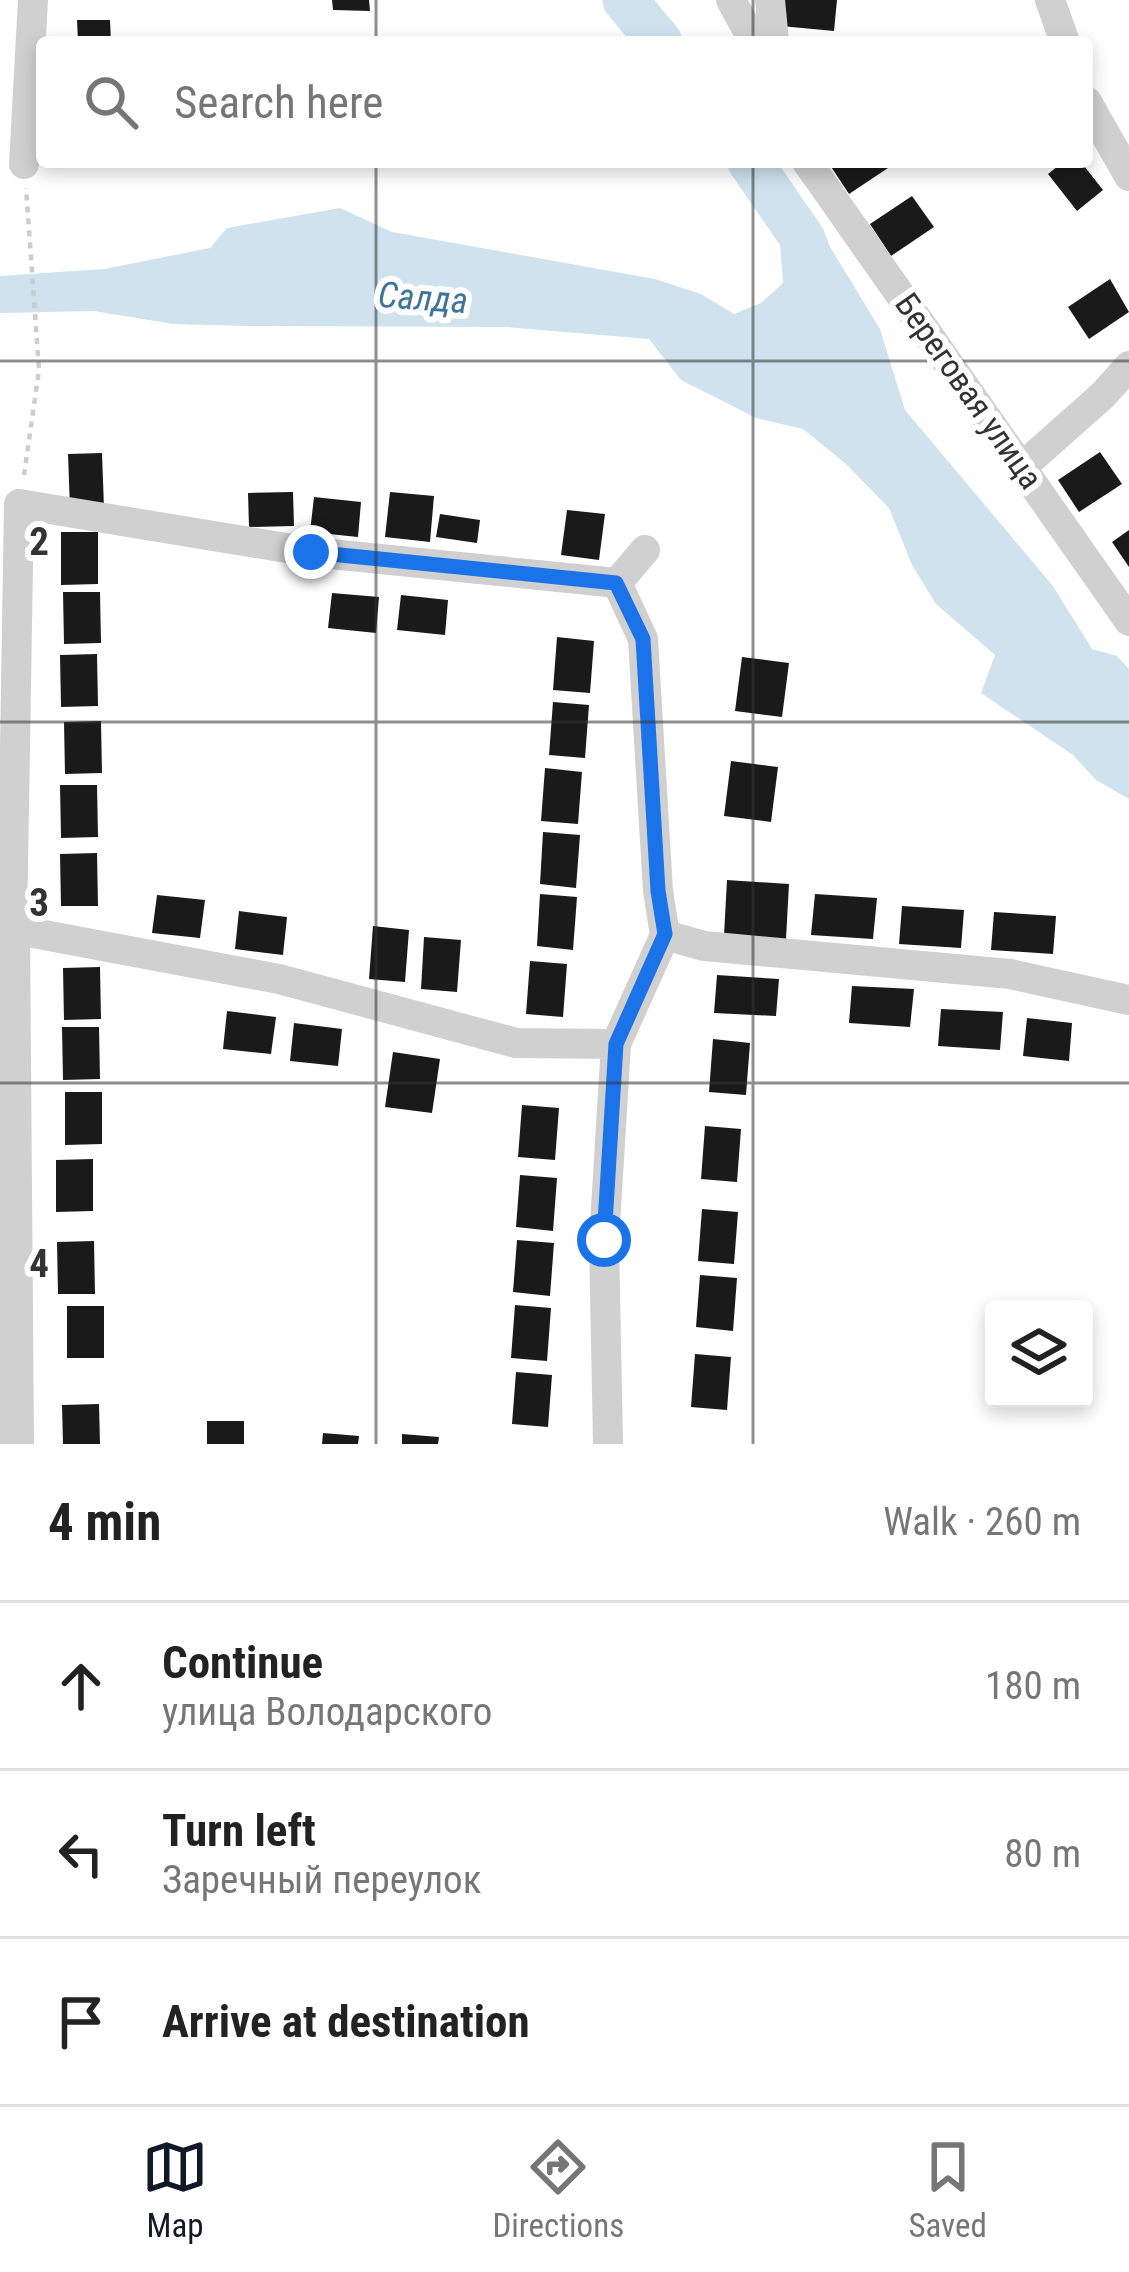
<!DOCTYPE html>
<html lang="en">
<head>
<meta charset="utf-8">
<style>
  body { margin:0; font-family:"Roboto Condensed",sans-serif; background:#f2f2f2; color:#222 }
  .controls { position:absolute; right:36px; bottom:36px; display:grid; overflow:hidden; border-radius:12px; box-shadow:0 6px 18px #0003 }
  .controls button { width:108px; height:108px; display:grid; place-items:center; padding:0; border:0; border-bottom:3px solid #e0e0e0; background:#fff; color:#222; font:60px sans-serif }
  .stop { position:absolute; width:36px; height:36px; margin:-27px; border:9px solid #1a73e8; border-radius:50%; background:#fff }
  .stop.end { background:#1a73e8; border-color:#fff; box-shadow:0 3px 12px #0008 }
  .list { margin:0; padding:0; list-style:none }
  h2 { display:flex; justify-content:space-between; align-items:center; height:156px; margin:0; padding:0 48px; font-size:51px }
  h2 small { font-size:39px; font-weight:400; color:#767676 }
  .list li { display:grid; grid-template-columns:78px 1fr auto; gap:36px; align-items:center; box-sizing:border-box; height:168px; padding:0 48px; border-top:3px solid #e0e0e0 }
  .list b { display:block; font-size:45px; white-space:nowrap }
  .list p { margin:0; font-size:39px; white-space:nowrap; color:#767676 }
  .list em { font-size:39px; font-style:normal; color:#767676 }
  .icon { flex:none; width:66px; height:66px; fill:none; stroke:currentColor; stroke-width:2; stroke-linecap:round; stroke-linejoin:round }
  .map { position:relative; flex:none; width:1129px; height:1444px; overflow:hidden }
  .search { position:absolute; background:#fff; box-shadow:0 6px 18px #0003; left:36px; right:36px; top:36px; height:132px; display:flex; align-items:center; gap:30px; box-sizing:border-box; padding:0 42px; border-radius:12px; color:#767676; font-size:45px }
  .sheet { height:660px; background:#fff }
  nav { display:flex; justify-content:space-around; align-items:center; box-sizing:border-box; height:168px; border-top:3px solid #e0e0e0; background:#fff; font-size:33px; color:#767676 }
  nav a { display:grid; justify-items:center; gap:6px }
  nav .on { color:#111827 }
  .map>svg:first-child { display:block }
  .water { fill:#cfe2ee }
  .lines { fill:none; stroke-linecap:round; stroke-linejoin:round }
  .river { stroke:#cfe2ee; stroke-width:45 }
  .building { fill:#1a1a1a }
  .path { stroke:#cdcdcd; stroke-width:4.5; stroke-dasharray:6 6; stroke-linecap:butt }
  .minor { stroke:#d0d0d0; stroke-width:30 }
  .tertiary { stroke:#d0d0d0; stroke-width:36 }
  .route { stroke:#1a73e8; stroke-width:15 }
  .grid { fill:none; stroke:#333; stroke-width:3; stroke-opacity:0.55 }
  .labels { text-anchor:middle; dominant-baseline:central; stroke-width:12; stroke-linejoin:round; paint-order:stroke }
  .street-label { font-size:33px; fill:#333; stroke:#fff }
  .water-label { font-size:36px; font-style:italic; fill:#3f7597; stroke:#fff }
  .grid-label { font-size:39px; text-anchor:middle; font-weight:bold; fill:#333; stroke:#fff; stroke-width:12; stroke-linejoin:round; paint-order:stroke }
</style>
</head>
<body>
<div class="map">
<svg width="1129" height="1444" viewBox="0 0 1129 1444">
  <rect width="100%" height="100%" fill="#fff"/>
  <path class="water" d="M 340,208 L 392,232 L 655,279 L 701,294 L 734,314 L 761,303 L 783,283 L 780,244 L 821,232 L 880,329 L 905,410 L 1053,586 L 1092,649 L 1117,656 L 1129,669 L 1129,799 L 1096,780 L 1073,755 L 981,693 L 995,655 L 936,604 L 912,565 L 889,508 L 846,464 L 803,429 L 756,418 L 681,380 L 649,339 L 506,327 L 248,326 L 173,324 L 94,311 L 0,313 L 0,276 L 104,269 L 210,248 L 227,228 Z"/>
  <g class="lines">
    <path class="river" d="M 625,0 L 660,42
      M 750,162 L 803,239 L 824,295"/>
  </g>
  <path class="building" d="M 332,0 L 369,0 L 370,11 L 333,10 Z
    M 784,0 L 837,0 L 834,31 L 781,26 Z
    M 77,20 L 110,20 L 111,42 L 78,42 Z
    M 828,162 L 889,162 L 891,166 L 849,194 Z
    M 1063,162 L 1081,162 L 1103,190 L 1077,211 L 1048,174 Z
    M 912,196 L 934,227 L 891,256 L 870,224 Z
    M 1110,279 L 1129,312 L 1089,339 L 1068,307 Z
    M 1100,452 L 1122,484 L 1079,512 L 1058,480 Z
    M 102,453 L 104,508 L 70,509 L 68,454 Z
    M 293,492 L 294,526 L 249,527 L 248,493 Z
    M 390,492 L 434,496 L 430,542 L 385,537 Z
    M 314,497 L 361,502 L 358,537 L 310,532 Z
    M 567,510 L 605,514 L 599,560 L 561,555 Z
    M 440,514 L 480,520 L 477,543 L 436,537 Z
    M 1129,530 L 1129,567 L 1112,542 Z
    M 61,532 L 98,532 L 98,584 L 61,585 Z
    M 63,592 L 100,592 L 101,643 L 64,644 Z
    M 332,593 L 379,597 L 376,633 L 328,628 Z
    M 401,595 L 448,600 L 445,635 L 397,630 Z
    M 557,637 L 594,641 L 590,693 L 553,690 Z
    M 97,654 L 98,706 L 61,707 L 60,655 Z
    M 742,657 L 789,663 L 782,717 L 735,711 Z
    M 553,702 L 589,705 L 585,758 L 549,755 Z
    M 101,721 L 102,773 L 65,774 L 64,722 Z
    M 731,761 L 778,767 L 771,822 L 724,816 Z
    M 545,768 L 582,772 L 578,824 L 541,821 Z
    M 60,785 L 97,785 L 98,837 L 61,838 Z
    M 543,832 L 580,835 L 576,888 L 540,884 Z
    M 97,853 L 98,906 L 61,906 L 60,854 Z
    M 727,880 L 789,884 L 786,939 L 724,935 Z
    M 540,894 L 577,897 L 573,950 L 537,946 Z
    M 815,894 L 877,898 L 873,939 L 811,935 Z
    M 157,895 L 205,900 L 200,938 L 152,933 Z
    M 902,906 L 964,910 L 961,948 L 899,944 Z
    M 239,911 L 287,917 L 283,955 L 235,949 Z
    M 994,912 L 1056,916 L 1053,954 L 991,950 Z
    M 373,926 L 409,930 L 405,982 L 369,979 Z
    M 424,937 L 461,940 L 457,992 L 421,989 Z
    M 530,961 L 567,964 L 563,1017 L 526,1014 Z
    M 100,967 L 101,1019 L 64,1020 L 63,968 Z
    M 717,975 L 779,979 L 776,1016 L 714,1013 Z
    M 852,986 L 914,989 L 910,1027 L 849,1023 Z
    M 941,1009 L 1003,1012 L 1000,1050 L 938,1046 Z
    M 227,1011 L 276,1017 L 271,1054 L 223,1049 Z
    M 1027,1018 L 1072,1023 L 1069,1061 L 1023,1056 Z
    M 294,1023 L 342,1029 L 338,1066 L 290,1061 Z
    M 62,1027 L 99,1027 L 100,1079 L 63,1080 Z
    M 713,1039 L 750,1043 L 746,1095 L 709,1092 Z
    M 393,1052 L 440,1059 L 432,1113 L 385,1107 Z
    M 65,1092 L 102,1092 L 102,1144 L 65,1145 Z
    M 522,1105 L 559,1108 L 555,1160 L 518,1157 Z
    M 705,1126 L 741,1129 L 737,1182 L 701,1179 Z
    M 93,1159 L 93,1211 L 56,1212 L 56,1160 Z
    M 520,1175 L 557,1178 L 553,1231 L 516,1227 Z
    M 702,1209 L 738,1212 L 734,1264 L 698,1261 Z
    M 517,1240 L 554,1243 L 550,1296 L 513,1292 Z
    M 94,1241 L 95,1294 L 58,1294 L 57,1242 Z
    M 700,1275 L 737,1278 L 733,1331 L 696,1327 Z
    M 515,1305 L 551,1308 L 547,1361 L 511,1358 Z
    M 67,1306 L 104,1306 L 104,1358 L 67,1358 Z
    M 695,1354 L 731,1357 L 727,1410 L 691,1407 Z
    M 516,1372 L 552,1375 L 548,1427 L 512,1424 Z
    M 99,1404 L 100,1444 L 63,1444 L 62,1405 Z
    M 207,1421 L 244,1421 L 244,1444 L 207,1444 Z
    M 323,1433 L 359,1436 L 358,1444 L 322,1444 Z
    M 402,1434 L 439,1437 L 438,1444 L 402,1444 Z"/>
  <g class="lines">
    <path class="path" d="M 24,475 L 39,370 L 26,188"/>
    <path class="minor" d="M 731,0 L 754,42
      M 770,0 L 774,42
      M 1050,0 L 1065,42
      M 1087,102 L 1129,176
      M 807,162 L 1129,621
      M 24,164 L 33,0
      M 1023,466 L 1103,395 L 1129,366
      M 665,935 L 704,946 L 1010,974 L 1129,1000
      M 616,1044 L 516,1043 L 279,979 L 12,929 L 19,504 L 311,552 L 617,583
      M 608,1444 L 604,1241 L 616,1044 L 665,935 L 658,891 L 643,639 L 617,583 L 645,550"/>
    <path class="tertiary" d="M 0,929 L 12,929 L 16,1444"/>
  </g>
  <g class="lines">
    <path class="route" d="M 311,552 L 616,583 L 643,639 L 658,891 L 665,934 L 616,1044 L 604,1240"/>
  </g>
  <path class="grid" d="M 376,0 L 376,42M 753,0 L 753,42M 376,162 L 376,1444M 753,162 L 753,1444M 0,361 L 1129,361M 0,722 L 1129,722M 0,1083 L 1129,1083"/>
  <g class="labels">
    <g class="street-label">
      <text transform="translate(969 391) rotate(55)">Береговая улица</text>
    </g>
    <g class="water-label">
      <text transform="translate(423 298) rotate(4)">Салда</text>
    </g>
  </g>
  <g class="grid-label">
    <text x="39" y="555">2</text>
    <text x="39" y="916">3</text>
    <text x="39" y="1277">4</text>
  </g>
</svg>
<div class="controls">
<button><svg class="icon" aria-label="layers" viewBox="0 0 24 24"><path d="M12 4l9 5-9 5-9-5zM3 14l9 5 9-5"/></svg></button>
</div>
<div class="stop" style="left:604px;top:1240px"></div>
<div class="stop end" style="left:311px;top:552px"></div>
<div class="search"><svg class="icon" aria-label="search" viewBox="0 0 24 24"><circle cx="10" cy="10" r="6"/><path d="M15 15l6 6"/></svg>Search here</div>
</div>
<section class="sheet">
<h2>4 min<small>Walk · 260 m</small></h2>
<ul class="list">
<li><svg class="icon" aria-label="ahead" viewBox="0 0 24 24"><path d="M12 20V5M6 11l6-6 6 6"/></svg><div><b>Continue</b><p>улица Володарского</p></div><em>180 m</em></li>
<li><svg class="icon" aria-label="left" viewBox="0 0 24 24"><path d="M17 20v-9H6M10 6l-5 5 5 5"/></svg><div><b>Turn left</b><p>Заречный переулок</p></div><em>80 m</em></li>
<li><svg class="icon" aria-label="arrive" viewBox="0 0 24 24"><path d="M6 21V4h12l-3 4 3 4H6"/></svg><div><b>Arrive at destination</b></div></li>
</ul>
</section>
<nav>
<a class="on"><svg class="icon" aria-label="map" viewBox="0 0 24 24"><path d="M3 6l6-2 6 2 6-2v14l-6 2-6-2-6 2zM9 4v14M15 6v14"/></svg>Map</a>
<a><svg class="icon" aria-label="directions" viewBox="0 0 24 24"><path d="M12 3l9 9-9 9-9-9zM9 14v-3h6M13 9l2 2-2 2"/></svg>Directions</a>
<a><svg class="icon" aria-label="saved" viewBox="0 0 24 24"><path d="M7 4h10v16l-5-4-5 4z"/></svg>Saved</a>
</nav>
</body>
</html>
